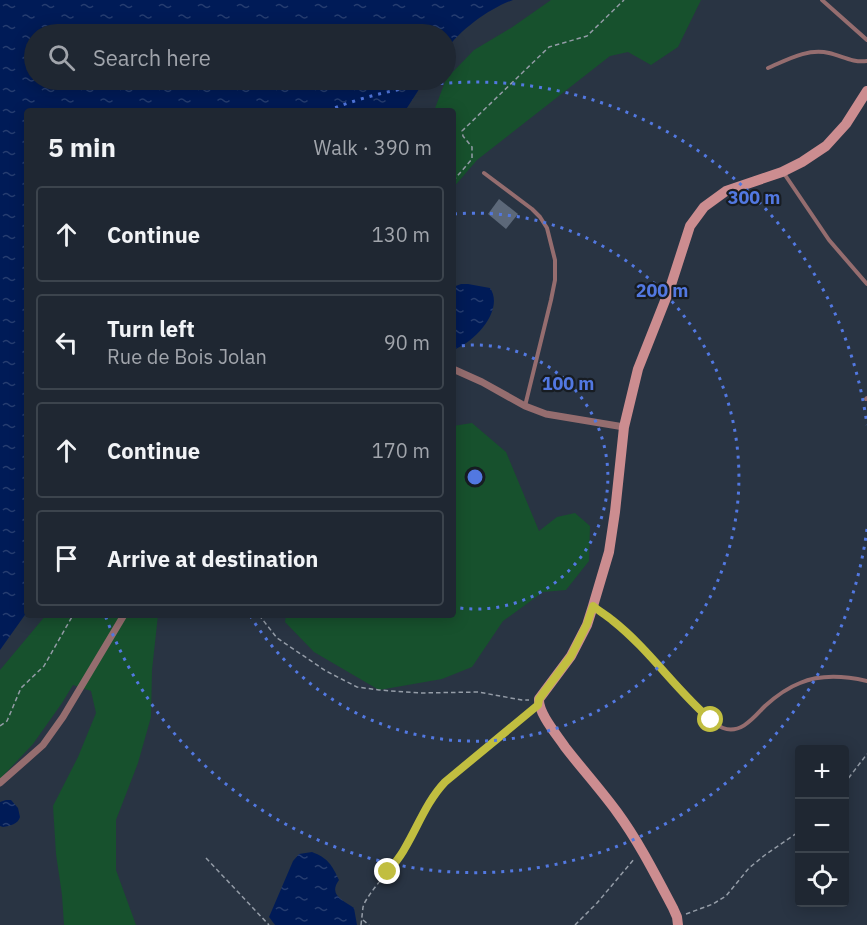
<!DOCTYPE html>
<html lang="en">
<head>
<meta charset="utf-8">
<style>
  body { margin:0; font-family:"IBM Plex Sans",sans-serif; background:#2c333e; color:#f1f3f6 }
  .controls { position:absolute; right:18px; bottom:18px; display:grid; overflow:hidden; border-radius:6px; box-shadow:0 3px 15px #0003 }
  .controls button { width:54px; height:54px; display:grid; place-items:center; padding:0; border:0; border-bottom:2px solid #3c444d; background:#1f2732; color:#f1f3f6; font:30px sans-serif }
  .stop { position:absolute; width:18px; height:18px; margin:-14px; border:4px solid #c1be40; border-radius:50%; background:#fff }
  .stop.end { background:#c1be40; border-color:#fff; box-shadow:0 2px 6px #0008 }
  .list { margin:0; padding:0; list-style:none }
  h2 { display:flex; justify-content:space-between; align-items:center; height:78px; margin:0; padding:0 24px; font-size:26px }
  h2 small { font-size:20px; font-weight:400; color:#a1a5ac }
  .list li { display:grid; grid-template-columns:39px 1fr auto; gap:18px; align-items:center; box-sizing:border-box; height:96px; margin:0 12px 12px; padding:0 12px; border:2px solid #3c444d; border-radius:6px }
  .list b { display:block; font-size:22px; white-space:nowrap }
  .list p { margin:0; font-size:20px; white-space:nowrap; color:#a1a5ac }
  .list em { font-size:20px; font-style:normal; color:#a1a5ac }
  .icon { flex:none; width:33px; height:33px; fill:none; stroke:currentColor; stroke-width:2; stroke-linecap:round; stroke-linejoin:round }
  .map { position:relative; flex:none; width:867px; height:925px; overflow:hidden }
  .search { position:absolute; background:#1f2732; box-shadow:0 3px 15px #0003; left:24px; top:24px; width:432px; height:66px; display:flex; align-items:center; gap:15px; box-sizing:border-box; padding:0 21px; border-radius:33px; color:#a1a5ac; font-size:22px }
  .panel { position:absolute; background:#1f2732; box-shadow:0 3px 15px #0003; left:24px; top:108px; width:432px; height:510px; border-radius:6px }
  .map>svg:first-child { display:block }
  .grass { fill:#17512d }
  .water { fill:url(#water-ripples) }
  .building { fill:#5c6879 }
  .lines { fill:none; stroke-linecap:round; stroke-linejoin:round }
  .path { stroke:#949ca7; stroke-width:1.5; stroke-dasharray:4.5 3; stroke-linecap:butt }
  .lane { stroke:#956d6f; stroke-width:4 }
  .street { stroke:#956d6f; stroke-width:7 }
  .secondary { stroke:#cc8d90; stroke-width:10 }
  .route { stroke:#c1be40; stroke-width:8 }
  .ring { fill:none; stroke:#5278e1; stroke-width:3; stroke-dasharray:3 6 }
  .centre { fill:#5278e1; stroke:#171c22; stroke-width:3 }
  .ring-label { font-size:18px; text-anchor:middle; font-weight:bold; fill:#5278e1; stroke:#171c22; stroke-width:4.5; stroke-linejoin:round; paint-order:stroke }
</style>
</head>
<body>
<div class="map">
<svg width="867" height="925" viewBox="0 0 867 925">
  <defs>
    <pattern id="water-ripples" width="26" height="14" patternUnits="userSpaceOnUse" patternTransform="scale(1.5)"><rect width="26" height="14" fill="#001b57"/><path d="M2 4q2-2 4 0t4 0M15 11q2-2 4 0t4 0" fill="none" stroke="#263d70"/></pattern>
  </defs>
  <rect width="100%" height="100%" fill="#293443"/>
  <path class="grass" d="M 551,0 L 701,0 L 678,47 L 651,65 L 628,52 L 610,56 L 477,160 L 453,188 L 453,111 L 434,111 L 446,79 L 474,50 L 511,28 Z
    M 472,423 L 506,452 L 539,531 L 557,517 L 575,513 L 590,526 L 589,561 L 566,590 L 543,592 L 503,621 L 472,667 L 442,679 L 379,690 L 314,652 L 285,622 L 286,615 L 453,615 L 453,426 Z
    M 46,615 L 158,615 L 152,670 L 151,717 L 138,763 L 116,820 L 116,870 L 136,925 L 64,925 L 62,895 L 56,854 L 53,806 L 78,757 L 96,713 L 91,691 L 73,685 L 62,703 L 33,744 L 0,779 L 0,670 Z"/>
  <path class="water" d="M 0,0 L 513,0 C 490,8 460,30 446,50 L 446,34 L 34,34 L 34,80 L 425,80 L 405,111 L 27,111 L 27,612 L 0,650 Z
    M 461,284 L 468,284 L 490,288 C 505,310 474,343 453,350 L 453,287 Z
    M 6,800 L 11,800 L 18,808 L 20,817 C 18,824 10,826 3,827 L 0,826 L 0,802 Z
    M 312,852 C 328,858 332,865 339,880 C 328,895 343,900 354,908 L 357,925 L 275,925 L 269,917 L 293,861 L 299,854 Z"/>
  <path class="building" d="M 499,199 L 518,214 L 506,229 L 488,214 Z"/>
  <g class="lines">
    <path class="path" d="M 453,181 L 472,159 L 472,147 L 463,136 L 462,131 L 549,47 L 587,36 L 624,0
      M 259,615 L 277,638 L 326,671 L 357,687 L 379,690 L 420,693 L 478,692 L 522,700 L 529,700
      M 0,726 L 7,721 L 21,688 L 44,666 L 73,615
      M 844,784 L 867,754
      M 206,858 L 269,925
      M 686,914 L 713,904 L 726,896 L 749,868 L 765,855 L 800,831
      M 363,920 L 369,925
      M 361,925 L 363,907 L 365,902 C 376,883 393,868 404,850 C 418,827 427,802 445,782 L 532,710
      M 575,925 L 597,903 L 635,858"/>
    <path class="lane" d="M 822,0 L 867,40
      M 768,68 C 787,60 807,48 829,53 C 842,56 853,63 867,61
      M 783,172 L 829,240 L 867,284
      M 484,173 L 532,209 L 540,217 L 547,228 L 555,260 L 555,280 L 551,300 L 525,406
      M 866,399 L 867,398
      M 593,607 C 625,629 650,657 676,685 C 688,697 708,722 723,728 C 741,735 755,716 765,706 C 775,697 787,688 800,683 C 821,674 845,676 867,681"/>
    <path class="street" d="M 453,369 L 482,382 L 525,406 L 546,414 L 624,427
      M 0,783 L 43,745 L 63,717 L 124,615"/>
    <path class="secondary" d="M 678,925 L 677,917 L 673,908 C 656,876 639,842 617,812 C 601,790 582,769 565,747 C 557,735 538,713 539,699 L 571,656 L 587,625 L 593,606 L 609,552 L 615,512 L 624,427 L 638,369 L 670,288 L 690,226 L 704,207 L 726,191 L 782,172 L 802,162 L 826,146 L 846,124 L 867,91"/>
  </g>
  <g class="lines">
    <path class="route" d="M 388,872 C 394,864 401,856 405,848 C 418,826 427,801 445,782 L 538,705 L 539,699 L 571,656 L 587,624 L 593,606 C 599,611 606,615 612,620 C 649,649 676,690 711,720"/>
  </g>
  <g class="ring">
    <path d="M453 347A132 132 0 1 1 453 607"/>
    <path d="M454 214A264 264 0 1 1 251 617"/>
    <path d="M867 529A395 395 0 0 1 105 615M327 111A395 395 0 0 1 867 425"/>
  </g>
  <circle cx="475" cy="477" r="9" class="centre"/>
  <g class="ring-label">
    <text x="754" y="204">300 m</text>
    <text x="662" y="297">200 m</text>
    <text x="568" y="390">100 m</text>
  </g>
</svg>
<div class="controls">
<button>+</button>
<button>−</button>
<button><svg class="icon" aria-label="locate" viewBox="0 0 24 24"><circle cx="12" cy="12" r="6"/><path d="M12 2v4M12 18v4M2 12h4M18 12h4"/></svg></button>
</div>
<div class="stop" style="left:711px;top:720px"></div>
<div class="stop end" style="left:388px;top:872px"></div>
<div class="search"><svg class="icon" aria-label="search" viewBox="0 0 24 24"><circle cx="10" cy="10" r="6"/><path d="M15 15l6 6"/></svg>Search here</div>
<section class="panel">
<h2>5 min<small>Walk · 390 m</small></h2>
<ul class="list">
<li><svg class="icon" aria-label="ahead" viewBox="0 0 24 24"><path d="M12 20V5M6 11l6-6 6 6"/></svg><div><b>Continue</b></div><em>130 m</em></li>
<li><svg class="icon" aria-label="left" viewBox="0 0 24 24"><path d="M17 20v-9H6M10 6l-5 5 5 5"/></svg><div><b>Turn left</b><p>Rue de Bois Jolan</p></div><em>90 m</em></li>
<li><svg class="icon" aria-label="ahead" viewBox="0 0 24 24"><path d="M12 20V5M6 11l6-6 6 6"/></svg><div><b>Continue</b></div><em>170 m</em></li>
<li><svg class="icon" aria-label="arrive" viewBox="0 0 24 24"><path d="M6 21V4h12l-3 4 3 4H6"/></svg><div><b>Arrive at destination</b></div></li>
</ul>
</section>
</div>
</body>
</html>
